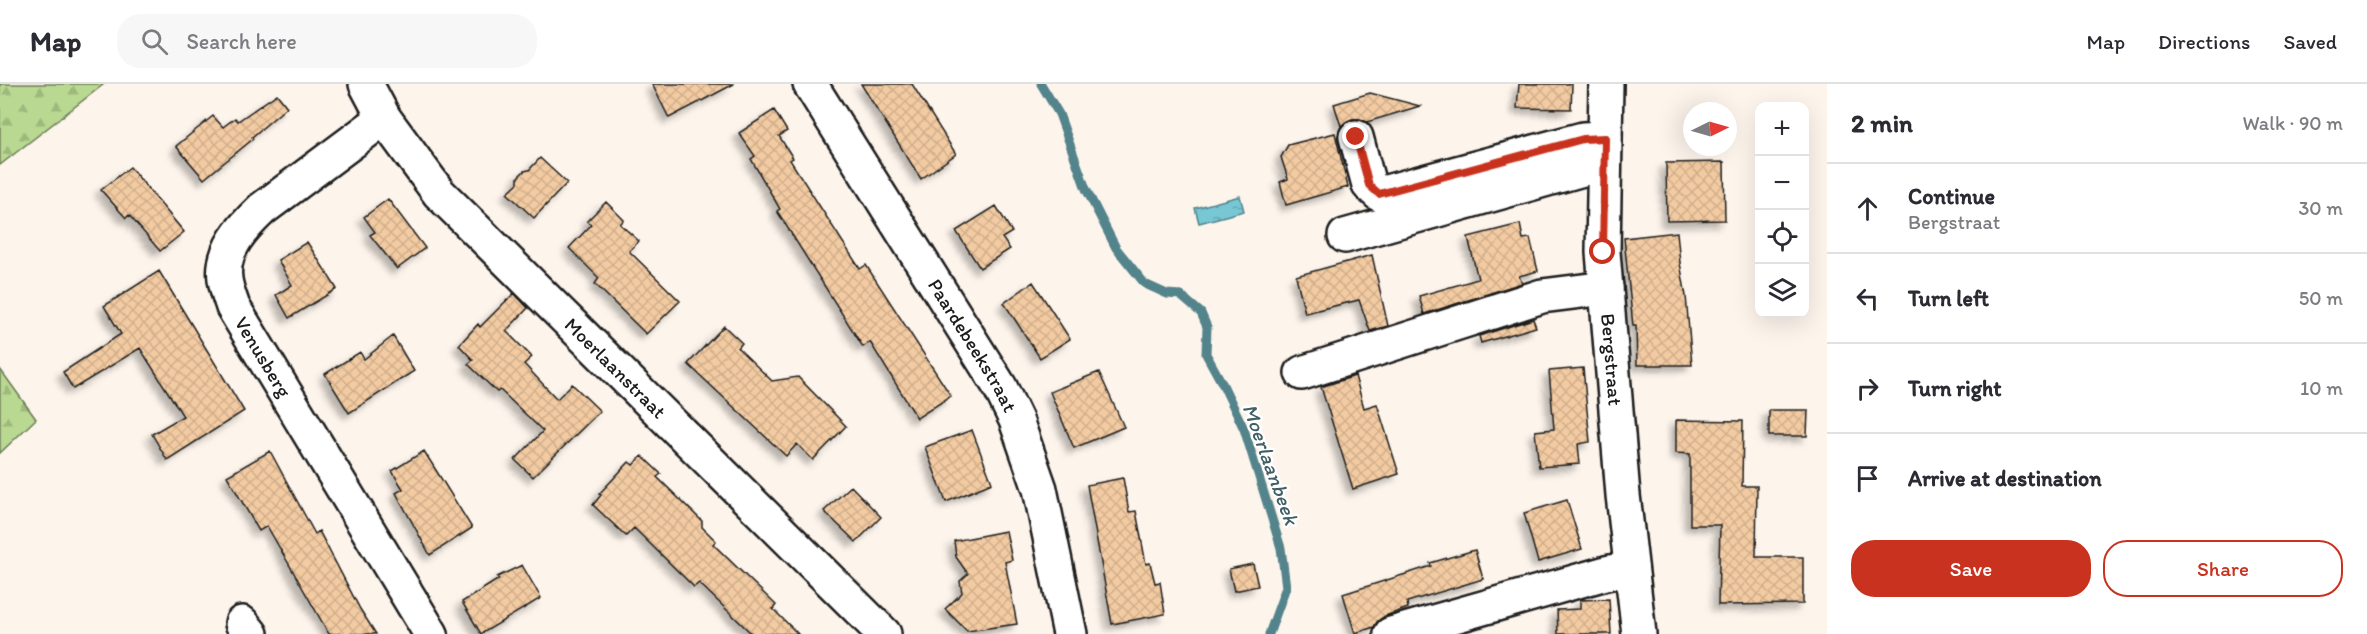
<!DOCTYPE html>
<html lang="en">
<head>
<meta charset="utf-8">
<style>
  body { margin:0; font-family:Itim,sans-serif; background:#f7f7f7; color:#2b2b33 }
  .controls { position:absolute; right:18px; top:18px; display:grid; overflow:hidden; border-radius:12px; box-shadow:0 6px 24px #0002 }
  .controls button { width:54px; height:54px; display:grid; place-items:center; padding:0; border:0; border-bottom:2px solid #e1e1e2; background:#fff; color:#2b2b33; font:30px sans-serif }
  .compass { position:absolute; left:1683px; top:18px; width:54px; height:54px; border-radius:50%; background:#fff; box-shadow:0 6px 24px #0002; rotate:85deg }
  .stop { position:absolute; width:18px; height:18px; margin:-14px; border:4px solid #c8321e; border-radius:50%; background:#fff }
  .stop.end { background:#c8321e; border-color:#fff; box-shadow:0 2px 6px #0008 }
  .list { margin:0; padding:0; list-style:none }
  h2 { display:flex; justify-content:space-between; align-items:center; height:78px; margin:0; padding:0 24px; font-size:26px }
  h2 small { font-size:20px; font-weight:400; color:#7c7c81 }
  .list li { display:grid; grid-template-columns:39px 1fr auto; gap:18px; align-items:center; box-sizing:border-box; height:90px; padding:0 24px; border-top:2px solid #e1e1e2 }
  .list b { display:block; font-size:22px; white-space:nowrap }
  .list p { margin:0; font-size:20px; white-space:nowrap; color:#7c7c81 }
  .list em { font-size:20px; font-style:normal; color:#7c7c81 }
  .actions { display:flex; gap:12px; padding:18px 24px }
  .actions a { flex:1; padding:14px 0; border:2px solid #c8321e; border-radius:24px; text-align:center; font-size:21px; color:#c8321e }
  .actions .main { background:#c8321e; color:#fff }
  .icon { flex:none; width:33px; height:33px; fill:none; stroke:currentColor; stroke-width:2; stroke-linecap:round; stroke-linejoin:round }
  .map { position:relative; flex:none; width:1827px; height:550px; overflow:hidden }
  header { display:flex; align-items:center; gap:36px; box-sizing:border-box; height:84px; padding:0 30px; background:#fff; border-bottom:2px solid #e1e1e2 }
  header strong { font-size:28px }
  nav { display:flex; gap:33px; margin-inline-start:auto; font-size:21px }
  .search { width:420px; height:54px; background:#f7f7f7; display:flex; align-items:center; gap:15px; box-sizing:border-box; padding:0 21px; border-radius:24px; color:#7c7c81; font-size:22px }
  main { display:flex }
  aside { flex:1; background:#fff }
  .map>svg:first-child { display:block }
  .forest { fill:url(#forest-firs); stroke:#6a7a56; stroke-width:1.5 }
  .water { fill:url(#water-ripples); stroke:#53838b; stroke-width:1.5 }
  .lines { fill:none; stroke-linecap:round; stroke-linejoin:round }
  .stream { stroke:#53838b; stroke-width:9 }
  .building { fill:url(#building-cross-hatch); stroke:#1c1c1c; stroke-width:1.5; filter:url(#shadow) }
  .minor-casing { stroke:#1c1c1c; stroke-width:38 }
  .minor { stroke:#fff; stroke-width:33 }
  .route { stroke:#c8321e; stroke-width:8 }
  .labels { text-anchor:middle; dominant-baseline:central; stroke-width:4.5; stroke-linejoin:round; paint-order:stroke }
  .street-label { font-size:20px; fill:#1c1c1c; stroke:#fff }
  .water-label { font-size:21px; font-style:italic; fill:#416066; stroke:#fff }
</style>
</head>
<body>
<header>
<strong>Map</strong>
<div class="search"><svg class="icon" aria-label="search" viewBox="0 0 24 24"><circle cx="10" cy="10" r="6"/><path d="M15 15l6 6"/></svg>Search here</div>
<nav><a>Map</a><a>Directions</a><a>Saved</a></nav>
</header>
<main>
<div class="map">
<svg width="1827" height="550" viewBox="0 0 1827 550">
  <defs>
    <pattern id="forest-firs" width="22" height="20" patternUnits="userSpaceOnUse" patternTransform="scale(1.5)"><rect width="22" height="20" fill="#b9d891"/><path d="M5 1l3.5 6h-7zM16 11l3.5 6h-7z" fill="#9eb97c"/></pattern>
    <pattern id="water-ripples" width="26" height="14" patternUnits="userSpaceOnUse" patternTransform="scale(1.5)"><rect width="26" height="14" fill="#78c7d5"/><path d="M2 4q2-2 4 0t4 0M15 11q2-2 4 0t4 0" fill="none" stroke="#67aab6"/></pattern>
    <pattern id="building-cross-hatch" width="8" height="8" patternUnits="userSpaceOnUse" patternTransform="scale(1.5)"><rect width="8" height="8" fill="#f3cba2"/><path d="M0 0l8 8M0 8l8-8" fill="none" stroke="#d0ae8b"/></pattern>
    <filter id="shadow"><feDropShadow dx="-5.5" dy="5.5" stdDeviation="3" flood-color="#0004"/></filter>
  </defs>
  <rect width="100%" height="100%" fill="#fdf5ec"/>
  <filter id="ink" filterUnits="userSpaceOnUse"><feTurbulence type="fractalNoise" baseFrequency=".0167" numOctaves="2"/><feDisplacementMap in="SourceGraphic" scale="12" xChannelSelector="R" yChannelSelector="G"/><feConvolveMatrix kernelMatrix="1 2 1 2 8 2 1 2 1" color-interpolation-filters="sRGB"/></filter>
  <g filter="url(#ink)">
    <path class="forest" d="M 0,0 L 104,0 L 0,81 Z
      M 0,285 L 36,335 L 0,369 Z"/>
    <path class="water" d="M 1240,112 L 1244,127 L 1199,139 L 1195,124 Z"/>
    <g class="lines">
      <path class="stream" d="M 1041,0 L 1059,30 L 1086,105 L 1116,164 L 1145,200 L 1167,210 L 1180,211 L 1201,229 L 1207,243 L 1206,270 L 1223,301 L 1244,345 L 1281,464 L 1286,503 L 1269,550"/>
    </g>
    <path class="building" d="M 652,0 L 734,0 L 669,34 Z
      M 861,0 L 912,0 L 956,70 L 921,95 Z
      M 1519,0 L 1572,0 L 1571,25 L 1517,24 Z
      M 1370,9 L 1420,22 L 1367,38 L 1360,35 L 1352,35 L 1341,42 L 1334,20 Z
      M 277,10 L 287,23 L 252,53 L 253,55 L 204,95 L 176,62 L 213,32 L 223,43 L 235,34 L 238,37 Z
      M 774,26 L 787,47 L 779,52 L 793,74 L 790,76 L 860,185 L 866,181 L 951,312 L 917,334 L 870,258 L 863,263 L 777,127 L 780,125 L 751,75 L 755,72 L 739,49 Z
      M 1335,49 L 1348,103 L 1286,121 L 1280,98 L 1288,95 L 1281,73 L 1288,61 Z
      M 540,74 L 567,99 L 534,134 L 507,109 L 518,99 L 518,93 L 524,87 L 529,86 Z
      M 1724,78 L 1725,136 L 1667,137 L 1666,79 Z
      M 130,83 L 184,148 L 160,167 L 129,131 L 126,134 L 101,106 Z
      M 388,115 L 425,164 L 397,185 L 370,151 L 375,148 L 364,133 Z
      M 606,118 L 624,136 L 620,140 L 639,157 L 629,167 L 680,217 L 646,250 L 595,200 L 599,194 L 569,164 L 591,141 L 587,137 Z
      M 996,122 L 1012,148 L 1002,154 L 1010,165 L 980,184 L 956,147 Z
      M 1520,140 L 1523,155 L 1530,154 L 1538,187 L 1519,192 L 1522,199 L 1424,230 L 1419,212 L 1478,195 L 1468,153 Z
      M 1677,148 L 1680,179 L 1686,212 L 1692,281 L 1637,281 L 1636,242 L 1633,242 L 1624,154 Z
      M 307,158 L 337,205 L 289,234 L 276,211 L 292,201 L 278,176 Z
      M 1372,171 L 1388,242 L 1370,247 L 1359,216 L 1305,229 L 1296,192 Z
      M 159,187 L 244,327 L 167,376 L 152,350 L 183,332 L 140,264 L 73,305 L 63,288 L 121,250 L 104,222 Z
      M 1033,198 L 1070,255 L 1040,274 L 1004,219 Z
      M 514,209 L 528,224 L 506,247 L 532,273 L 524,280 L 557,315 L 572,300 L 600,327 L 533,393 L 515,376 L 543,347 L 500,306 L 497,308 L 468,280 L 473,276 L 459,261 L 478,240 L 480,243 Z
      M 1533,235 L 1536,243 L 1481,259 L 1479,252 Z
      M 724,242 L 742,259 L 738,264 L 772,297 L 798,293 L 846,342 L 813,376 L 797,360 L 786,372 L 688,280 Z
      M 393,252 L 414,287 L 349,329 L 325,290 L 360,268 L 364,275 Z
      M 1583,284 L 1590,358 L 1578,360 L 1580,380 L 1539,383 L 1535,347 L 1554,345 L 1549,287 Z
      M 1099,288 L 1124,343 L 1074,364 L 1050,308 Z
      M 1355,292 L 1364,324 L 1377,320 L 1399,390 L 1353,405 L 1321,303 Z
      M 1769,326 L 1808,326 L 1807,352 L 1769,352 Z
      M 1676,336 L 1743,337 L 1742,402 L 1757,402 L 1756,473 L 1803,473 L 1803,520 L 1718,521 L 1720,441 L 1690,441 L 1690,370 L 1676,369 Z
      M 972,346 L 992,399 L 946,418 L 925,363 Z
      M 270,367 L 315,450 L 319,447 L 360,525 L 376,550 L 329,550 L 267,442 L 259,447 L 227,392 Z
      M 424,367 L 472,444 L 430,471 L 396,409 L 403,405 L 392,387 Z
      M 642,372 L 661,390 L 657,393 L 702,437 L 702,443 L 716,457 L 713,460 L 776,521 L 773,525 L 798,550 L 752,550 L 699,499 L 694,503 L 634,444 L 626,452 L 593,421 L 601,411 L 599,410 L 629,378 L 633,381 Z
      M 1123,394 L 1129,428 L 1136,427 L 1146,480 L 1150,479 L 1155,499 L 1160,498 L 1165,530 L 1112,540 L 1087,401 Z
      M 851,402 L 881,433 L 856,458 L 824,427 Z
      M 1567,416 L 1582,465 L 1538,478 L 1524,429 Z
      M 1006,447 L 1012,476 L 1005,478 L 1017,540 L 967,547 L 945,525 L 962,509 L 960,497 L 968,490 L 956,473 L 954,457 Z
      M 1475,466 L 1483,495 L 1407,518 L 1408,524 L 1385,532 L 1378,537 L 1374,543 L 1355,549 L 1343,510 L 1431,482 L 1430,479 Z
      M 1253,480 L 1258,502 L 1234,507 L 1229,485 Z
      M 522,481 L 541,514 L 481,550 L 462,518 L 499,495 L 497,493 Z
      M 1609,515 L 1611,550 L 1558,550 L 1557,526 L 1580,525 L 1580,516 Z"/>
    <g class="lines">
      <g class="minor-casing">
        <g id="minor">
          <path id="s1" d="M 366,0 L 384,34 L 439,109 L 884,550"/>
          <path id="s2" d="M 810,0 L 1000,303 L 1016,336 L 1040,405 L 1070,550"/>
          <path id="s3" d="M 1606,0 L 1603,168 L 1623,411 L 1639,550"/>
          <path id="s4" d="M 384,34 L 262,125 C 243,143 221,166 225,195 C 226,204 230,214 233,223 L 431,550"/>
          <path d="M 1356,53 L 1369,101 L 1379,110 L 1583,55 L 1605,54"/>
          <path d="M 1345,152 L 1604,79"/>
          <path d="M 1302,289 L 1542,212 L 1606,204"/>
          <path d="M 242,539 L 251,550"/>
          <path d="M 1391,550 L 1606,489 L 1631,484"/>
        </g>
      </g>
      <use href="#minor" class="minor"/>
    </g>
  </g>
  <g class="lines" filter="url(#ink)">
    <path class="route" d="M 1356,53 L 1369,101 L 1379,110 L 1583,55 L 1605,54 L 1603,168"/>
  </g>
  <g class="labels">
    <g class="street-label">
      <text stroke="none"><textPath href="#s2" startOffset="308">Paardebeekstraat</textPath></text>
      <text stroke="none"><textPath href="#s4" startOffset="322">Venusberg</textPath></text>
      <text stroke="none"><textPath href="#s3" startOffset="276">Bergstraat</textPath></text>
      <text stroke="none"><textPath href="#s1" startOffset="380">Moerlaanstraat</textPath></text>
    </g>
    <g class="water-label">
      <text transform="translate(1271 380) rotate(70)">Moerlaanbeek</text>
    </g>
  </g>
</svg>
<div class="controls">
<button>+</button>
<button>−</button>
<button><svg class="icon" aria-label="locate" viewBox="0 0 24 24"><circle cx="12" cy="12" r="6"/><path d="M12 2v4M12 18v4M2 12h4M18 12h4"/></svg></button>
<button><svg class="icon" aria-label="layers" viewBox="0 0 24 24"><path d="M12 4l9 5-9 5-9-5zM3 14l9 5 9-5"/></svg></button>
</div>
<svg class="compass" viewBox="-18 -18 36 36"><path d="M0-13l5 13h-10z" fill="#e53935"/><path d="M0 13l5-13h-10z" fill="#7c7c81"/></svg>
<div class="stop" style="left:1603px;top:168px"></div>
<div class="stop end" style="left:1356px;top:53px"></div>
</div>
<aside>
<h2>2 min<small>Walk · 90 m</small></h2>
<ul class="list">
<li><svg class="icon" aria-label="ahead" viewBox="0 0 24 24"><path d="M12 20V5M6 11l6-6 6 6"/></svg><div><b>Continue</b><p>Bergstraat</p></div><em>30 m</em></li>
<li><svg class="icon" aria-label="left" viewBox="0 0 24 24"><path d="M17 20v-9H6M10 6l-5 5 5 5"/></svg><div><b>Turn left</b></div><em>50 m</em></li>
<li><svg class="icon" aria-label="right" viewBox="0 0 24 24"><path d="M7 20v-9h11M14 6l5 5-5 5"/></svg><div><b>Turn right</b></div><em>10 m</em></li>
<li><svg class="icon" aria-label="arrive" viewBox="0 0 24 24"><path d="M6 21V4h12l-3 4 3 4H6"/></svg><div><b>Arrive at destination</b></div></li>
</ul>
<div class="actions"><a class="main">Save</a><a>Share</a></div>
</aside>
</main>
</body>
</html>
